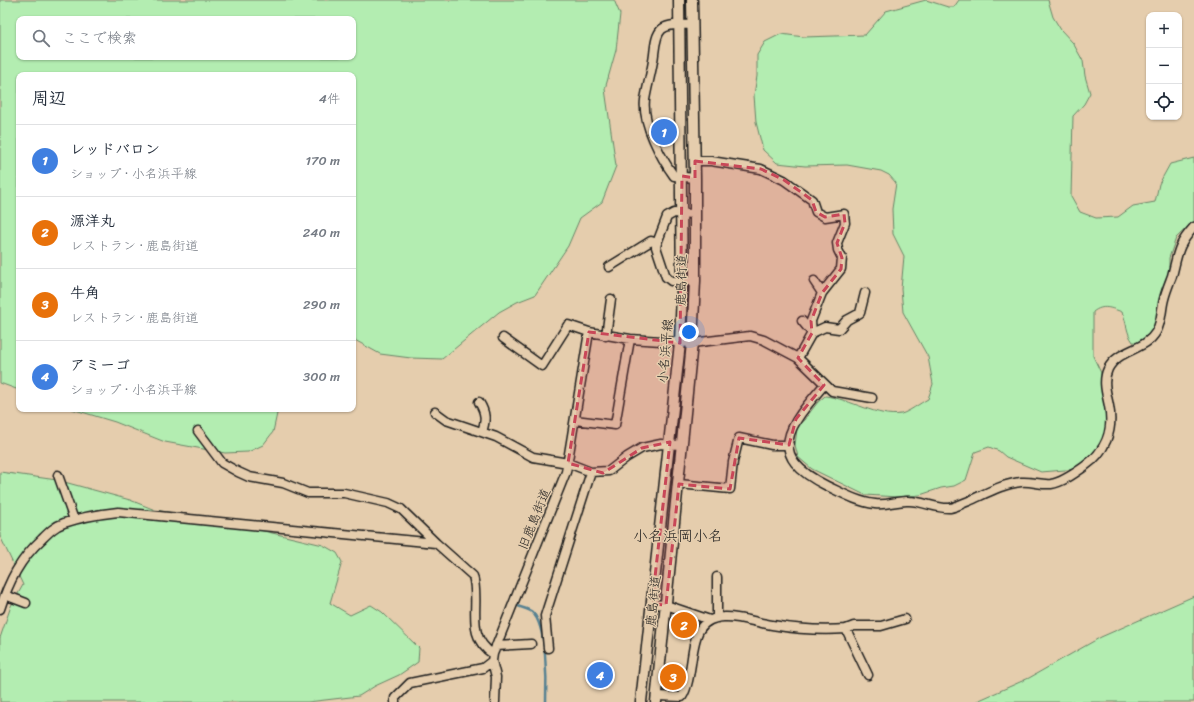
<!DOCTYPE html>
<html lang="ja">
<head>
<meta charset="utf-8">
<style>
  body { margin:0; font-family:Sriracha,"Klee One",sans-serif; background:#f2f2f3; color:#1f2937 }
  .controls { position:absolute; right:12px; top:12px; display:grid; overflow:hidden; border-radius:8px; box-shadow:0 1px 3px #0004 }
  .controls button { width:36px; height:36px; display:grid; place-items:center; padding:0; border:0; border-bottom:1px solid #e0e1e3; background:#fff; color:#1f2937; font:20px sans-serif }
  .you { position:absolute; left:689px; top:332px; width:14px; height:14px; margin:-10px; border:3px solid #fff; border-radius:50%; background:#1a73e8; box-shadow:0 0 0 6px #1a73e833 }
  .badge { display:grid; place-items:center; width:26px; height:26px; border-radius:50%; background:#7c3aed; color:#fff; font-size:13px; font-weight:700 }
  .pin { position:absolute; translate:-50% -50%; border:2px solid #fff; box-shadow:0 1px 4px #0006 }
  .list { margin:0; padding:0; list-style:none }
  h2 { display:flex; justify-content:space-between; align-items:center; height:52px; margin:0; padding:0 16px; font-size:17px }
  h2 small { font-size:13px; font-weight:400; color:#747a83 }
  .list li { display:grid; grid-template-columns:26px 1fr auto; gap:12px; align-items:center; box-sizing:border-box; height:72px; padding:0 16px; border-top:1px solid #e0e1e3 }
  .list b { display:block; font-size:15px; white-space:nowrap }
  .list p { margin:0; font-size:13px; white-space:nowrap; color:#747a83 }
  .list em { font-size:13px; font-style:normal; color:#747a83 }
  .icon { flex:none; width:22px; height:22px; fill:none; stroke:currentColor; stroke-width:2; stroke-linecap:round; stroke-linejoin:round }
  .map { position:relative; flex:none; width:1194px; height:702px; overflow:hidden }
  .search { position:absolute; background:#fff; box-shadow:0 1px 3px #0004; left:16px; top:16px; width:340px; height:44px; display:flex; align-items:center; gap:10px; box-sizing:border-box; padding:0 14px; border-radius:8px; color:#747a83; font-size:15px }
  .panel { position:absolute; background:#fff; box-shadow:0 1px 3px #0004; left:16px; top:72px; width:340px; height:340px; border-radius:8px }
  .map>svg:first-child { display:block }
  .green { fill:#b3edb1; stroke:#688466; fill-rule:evenodd }
  .lines { fill:none; stroke-linecap:round; stroke-linejoin:round }
  .stream { stroke:#588292; stroke-width:2.5 }
  .minor-casing { stroke:#1c1c1c; stroke-width:11 }
  .major-casing { stroke:#1c1c1c; stroke-width:13 }
  .minor { stroke:#e5cdad; stroke-width:8 }
  .major { stroke:#e5cdad; stroke-width:10 }
  .marked { fill:#c84758; fill-opacity:0.2; stroke:#c84758; stroke-width:3; stroke-dasharray:8 5; stroke-linejoin:round }
  .labels { text-anchor:middle; dominant-baseline:central; stroke-width:3; stroke-linejoin:round; paint-order:stroke }
  .street-label { font-size:13px; fill:#1c1c1c; stroke:#e5cdad }
  .quarter-label { font-size:15px; fill:#1c1c1c; stroke:#e5cdad }
</style>
</head>
<body>
<div class="map">
<svg width="1194" height="702" viewBox="0 0 1194 702">
  <rect width="100%" height="100%" fill="#e5cdad"/>
  <filter id="ink" filterUnits="userSpaceOnUse"><feTurbulence type="fractalNoise" baseFrequency=".025" numOctaves="2"/><feDisplacementMap in="SourceGraphic" scale="8" xChannelSelector="R" yChannelSelector="G"/><feConvolveMatrix kernelMatrix="1 2 1 2 8 2 1 2 1" color-interpolation-filters="sRGB"/></filter>
  <g filter="url(#ink)">
    <path class="green" d="M 0,0 L 614,0 L 620,14 L 616,50 L 605,89 L 616,166 L 602,202 L 580,218 L 568,246 L 535,295 L 517,302 L 499,312 L 442,359 L 411,358 L 380,354 L 353,339 L 353,75 L 19,75 L 19,390 L 0,383 ZM 19,19 L 353,19 L 353,57 L 19,57 Z
      M 926,0 L 948,7 L 954,7 L 959,0 L 1048,0 L 1053,17 L 1061,30 L 1073,43 L 1083,61 L 1085,76 L 1090,93 L 1084,104 L 1073,116 L 1071,196 L 1080,212 L 1096,218 L 1118,217 L 1133,206 L 1155,202 L 1159,184 L 1170,164 L 1194,158 L 1194,221 L 1176,238 L 1169,258 L 1169,272 L 1163,290 L 1157,321 L 1149,335 L 1139,343 L 1133,342 C 1126,333 1127,322 1122,312 C 1111,308 1103,304 1093,312 L 1093,356 L 1101,373 L 1107,410 L 1106,434 L 1098,452 L 1077,469 L 1041,472 L 1006,457 L 999,451 L 989,447 L 975,452 L 966,480 L 954,486 L 941,488 L 920,495 L 898,497 L 865,495 L 812,469 L 798,457 L 795,445 L 797,429 L 818,402 L 825,396 C 851,399 878,418 901,414 C 909,412 920,403 928,399 L 933,384 L 928,357 L 903,312 L 901,289 L 904,256 L 893,234 L 892,209 L 896,183 L 889,175 L 881,171 L 847,165 L 805,166 L 777,163 L 763,150 L 756,122 L 754,95 L 757,76 L 757,55 L 765,42 L 781,34 L 804,37 L 865,35 L 886,11 Z
      M 72,409 L 278,409 L 273,432 L 263,445 L 248,452 L 225,453 L 165,442 L 115,422 Z
      M 0,472 L 57,480 L 130,500 L 155,510 L 217,520 L 323,545 L 337,553 L 342,562 L 330,603 L 350,615 L 371,605 L 382,612 L 419,648 L 418,662 L 399,675 L 375,686 L 359,696 L 308,702 L 0,702 L 0,638 L 11,606 L 23,585 L 0,536 Z
      M 1194,596 L 1194,702 L 975,702 L 1029,678 L 1101,637 Z"/>
    <g class="lines">
      <path class="stream" d="M 518,606 C 522,608 529,609 532,612 C 547,625 547,683 546,702"/>
      <g class="minor-casing">
        <path id="minor" d="M 692,25 C 683,25 670,23 662,29 C 654,36 655,52 653,61 C 651,74 647,87 645,100 C 642,123 661,158 674,176 L 695,178
          M 695,161 L 711,161 L 761,169 L 784,180 L 812,200 L 816,212 L 825,217 L 844,214 L 845,223 L 837,243 L 838,250 L 842,258 L 841,269 L 822,293 L 811,321 L 812,333 L 798,358
          M 695,214 L 674,213 L 667,217 L 657,243 L 656,247 L 666,277 L 671,281 L 695,281
          M 609,267 L 651,241 L 657,243
          M 814,281 L 822,293
          M 802,321 L 812,333 L 825,327 L 839,329 L 847,320 L 860,313 L 865,293
          M 606,336 L 611,299
          M 503,338 L 542,366 L 568,325 L 589,332
          M 824,385 C 789,426 764,455 827,486 C 842,493 858,502 875,504 C 887,506 897,500 909,501 C 922,501 937,509 950,508 C 956,507 963,503 969,501 C 985,494 1002,484 1021,482 C 1031,481 1041,485 1051,484 C 1063,482 1075,473 1085,466 C 1105,452 1114,431 1109,406 C 1107,395 1102,381 1108,369 C 1118,349 1145,351 1156,332 C 1162,322 1161,310 1164,299 C 1166,291 1169,284 1172,276 C 1178,253 1177,246 1194,227
          M 479,402 C 486,413 486,420 482,432
          M 435,412 L 446,420 L 496,437 L 533,457 L 568,463 L 591,472 L 609,471 L 627,457 L 642,448 L 661,444 L 682,445
          M 575,420 L 615,425 L 630,339
          M 198,431 L 222,463 L 238,472 L 249,477 L 283,483 L 308,493 L 344,493 L 388,503 L 401,509 L 436,543
          M 58,475 L 74,520
          M 679,484 L 730,489 L 733,462 L 739,438 L 772,445 L 789,445
          M 5,595 L 26,603
          M 652,604 L 666,605 L 710,620
          M 0,609 C 9,581 20,559 42,539 C 49,532 55,526 64,523 C 81,517 100,514 118,512 L 436,543 L 473,576 C 481,604 464,636 493,654
          M 717,618 L 717,577
          M 846,629 L 854,626 L 881,626 L 905,619
          M 496,646 L 531,644
          M 548,648 L 545,616 L 591,472
          M 657,696 L 682,697 C 693,679 690,643 700,629 C 705,621 715,617 724,617 C 740,616 757,623 772,625 C 796,629 822,631 846,629 L 868,675
          M 395,702 L 395,698 L 410,683 L 483,668 L 492,661
          M 495,702 L 496,677 L 492,661 L 493,654 L 566,472 L 589,332 L 630,339 L 692,343 L 750,336 L 764,340 L 798,358 L 832,391 L 872,398"/>
      </g>
      <g class="major-casing">
        <path id="major" d="M 641,702 L 680,343 L 682,292 L 679,0
          M 656,702 L 692,343 L 695,281 L 695,178 L 692,0"/>
      </g>
      <use href="#minor" class="minor"/>
      <use href="#major" class="major"/>
    </g>
  </g>
  <path class="marked" d="M 695,161 L 761,169 L 784,180 L 812,200 L 816,212 L 825,217 L 844,214 L 845,223 L 837,243 L 842,258 L 841,269 L 822,293 L 811,321 L 812,333 L 798,358 L 824,385 L 796,419 L 789,445 L 739,438 L 730,489 L 679,484 L 666,605 L 652,604 L 670,442 L 642,448 L 603,473 L 568,463 L 589,332 L 680,343 L 682,176 L 695,178 Z"/>
  <g class="labels">
    <g class="street-label">
      <text transform="translate(681 280) rotate(-89)">鹿島街道</text>
      <text transform="translate(665 351) rotate(-85)">小名浜平線</text>
      <text transform="translate(534 519) rotate(-68)">旧鹿島街道</text>
      <text transform="translate(653 601) rotate(-84)">鹿島街道</text>
    </g>
    <g class="quarter-label">
      <text x="678" y="536">小名浜岡小名</text>
    </g>
  </g>
</svg>
<div class="controls">
<button>+</button>
<button>−</button>
<button><svg class="icon" aria-label="locate" viewBox="0 0 24 24"><circle cx="12" cy="12" r="6"/><path d="M12 2v4M12 18v4M2 12h4M18 12h4"/></svg></button>
</div>
<div class="you"></div>
<div class="pin badge" style="left:664px;top:132px;background:#3f7fe0">1</div>
<div class="pin badge" style="left:684px;top:625px;background:#e8710a">2</div>
<div class="pin badge" style="left:673px;top:677px;background:#e8710a">3</div>
<div class="pin badge" style="left:600px;top:675px;background:#3f7fe0">4</div>
<div class="search"><svg class="icon" aria-label="search" viewBox="0 0 24 24"><circle cx="10" cy="10" r="6"/><path d="M15 15l6 6"/></svg>ここで検索</div>
<section class="panel">
<h2>周辺<small>4件</small></h2>
<ul class="list">
<li><span class="badge" style="background:#3f7fe0">1</span><div><b>レッドバロン</b><p>ショップ · 小名浜平線</p></div><em>170 m</em></li>
<li><span class="badge" style="background:#e8710a">2</span><div><b>源洋丸</b><p>レストラン · 鹿島街道</p></div><em>240 m</em></li>
<li><span class="badge" style="background:#e8710a">3</span><div><b>牛角</b><p>レストラン · 鹿島街道</p></div><em>290 m</em></li>
<li><span class="badge" style="background:#3f7fe0">4</span><div><b>アミーゴ</b><p>ショップ · 小名浜平線</p></div><em>300 m</em></li>
</ul>
</section>
</div>
</body>
</html>
